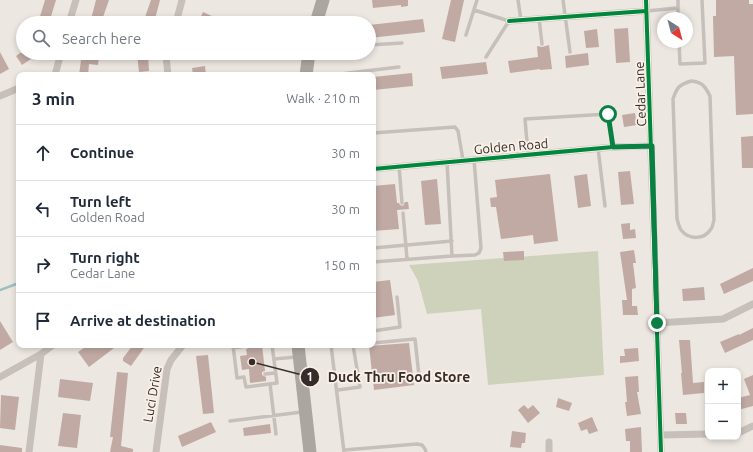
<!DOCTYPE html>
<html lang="en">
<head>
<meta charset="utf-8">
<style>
  body { margin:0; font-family:Ubuntu,sans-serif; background:#f6f6f7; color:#1f2937 }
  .controls { position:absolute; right:12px; bottom:12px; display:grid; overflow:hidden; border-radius:8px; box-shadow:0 2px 6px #0003 }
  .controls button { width:36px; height:36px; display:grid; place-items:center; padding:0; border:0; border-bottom:1px solid #e0e1e3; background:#fff; color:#1f2937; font:20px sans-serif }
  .compass { position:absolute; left:657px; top:12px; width:36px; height:36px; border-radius:50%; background:#fff; box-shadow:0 2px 6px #0003; rotate:144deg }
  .stop { position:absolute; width:12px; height:12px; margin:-9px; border:3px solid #0b8043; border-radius:50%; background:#fff }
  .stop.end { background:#0b8043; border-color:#fff; box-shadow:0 1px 4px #0008 }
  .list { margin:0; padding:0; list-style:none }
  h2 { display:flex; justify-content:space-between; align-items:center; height:52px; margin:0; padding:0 16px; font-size:17px }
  h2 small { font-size:13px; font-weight:400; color:#747a83 }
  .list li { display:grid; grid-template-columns:26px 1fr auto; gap:12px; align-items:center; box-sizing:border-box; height:56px; padding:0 16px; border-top:1px solid #e0e1e3 }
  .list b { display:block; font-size:15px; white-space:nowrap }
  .list p { margin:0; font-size:13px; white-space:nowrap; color:#747a83 }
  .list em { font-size:13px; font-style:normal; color:#747a83 }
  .icon { flex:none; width:22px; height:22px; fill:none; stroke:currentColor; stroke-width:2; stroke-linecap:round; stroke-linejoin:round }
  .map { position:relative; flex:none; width:753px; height:452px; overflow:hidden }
  .search { position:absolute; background:#fff; box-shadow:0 2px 6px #0003; left:16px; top:16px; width:360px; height:44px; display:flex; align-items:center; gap:10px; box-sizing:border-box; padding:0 14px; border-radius:22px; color:#747a83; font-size:15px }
  .panel { position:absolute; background:#fff; box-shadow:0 2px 6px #0003; left:16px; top:72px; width:360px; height:276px; border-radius:8px }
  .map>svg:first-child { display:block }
  .green { fill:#cfd2bb }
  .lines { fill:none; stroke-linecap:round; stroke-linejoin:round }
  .stream { stroke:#9dc0bd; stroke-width:2.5 }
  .building { fill:#c0aaa3 }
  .lane { stroke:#c6bfba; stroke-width:3.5 }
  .street { stroke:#c6bfba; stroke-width:7 }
  .highway { stroke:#aca6a0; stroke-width:13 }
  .cycleway-casing { stroke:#f9f1e8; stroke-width:6 }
  .cycleway { stroke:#00873e; stroke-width:4 }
  .route { stroke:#0b8043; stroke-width:5 }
  .labels { text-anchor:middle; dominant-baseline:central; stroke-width:3.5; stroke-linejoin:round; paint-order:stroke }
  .street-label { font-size:13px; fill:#372c28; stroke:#f9f1e8 }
  .leader { fill:none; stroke:#372c28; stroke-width:1.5 }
  .callout-dot { fill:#372c28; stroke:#f9f1e8; stroke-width:1.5 }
  .mark-label { font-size:12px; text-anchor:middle; font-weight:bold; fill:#fff }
  .callout-label { font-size:14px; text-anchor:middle; font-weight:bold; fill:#372c28; stroke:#f9f1e8; stroke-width:3.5; stroke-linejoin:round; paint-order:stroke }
</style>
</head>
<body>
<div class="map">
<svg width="753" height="452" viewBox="0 0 753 452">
  <rect width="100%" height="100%" fill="#ede7e1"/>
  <path class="green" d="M 598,251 L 604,375 L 488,385 L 481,309 L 427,314 L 418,281 L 409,265 Z"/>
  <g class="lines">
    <path class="stream" d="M 0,290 L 19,283"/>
  </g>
  <path class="building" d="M 45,0 L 56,0 L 49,23 L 38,23 Z
    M 96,0 L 109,0 L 101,23 L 90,23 Z
    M 151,0 L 160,0 L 154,23 L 143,23 Z
    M 372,0 L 408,0 L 408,6 L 401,7 L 401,5 L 373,8 Z
    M 451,0 L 464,0 L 455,42 L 442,39 Z
    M 716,0 L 749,0 L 749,4 L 753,4 L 753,114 L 736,115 L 734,56 L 714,57 L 713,16 L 716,16 Z
    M 203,12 L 214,17 L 212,23 L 198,23 Z
    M 423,19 L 425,32 L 369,38 L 369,25 Z
    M 628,28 L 630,62 L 616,63 L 614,29 Z
    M 597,29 L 599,47 L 586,48 L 584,31 Z
    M 549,45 L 552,69 L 540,70 L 540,69 L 510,73 L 508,61 L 538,57 L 537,46 L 542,47 Z
    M 0,52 L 9,69 L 0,74 Z
    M 20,53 L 40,53 L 22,65 L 16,56 Z
    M 82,53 L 92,53 L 92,55 L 99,56 L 98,65 L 89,64 L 88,75 L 79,75 Z
    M 148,53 L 149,71 L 139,72 L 137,54 Z
    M 588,53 L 589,65 L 566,68 L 565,56 Z
    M 486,62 L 488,74 L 442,79 L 440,67 Z
    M 205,66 L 206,75 L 193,75 L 192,68 Z
    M 412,73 L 413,86 L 373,90 L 373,77 Z
    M 635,113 L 637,125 L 624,127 L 622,115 Z
    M 753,136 L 753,168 L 742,168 L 741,137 Z
    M 630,171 L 634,204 L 621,205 L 618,172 Z
    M 550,174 L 558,241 L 534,244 L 533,235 L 501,239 L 496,207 L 491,207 L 490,198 L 497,197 L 495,180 Z
    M 587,174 L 591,206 L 578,208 L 574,176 Z
    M 437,179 L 441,224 L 425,225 L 421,181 Z
    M 395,184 L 397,203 L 399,203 L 400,205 L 403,206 L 405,202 L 408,202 L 409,209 L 397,210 L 399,229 L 373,231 L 373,186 Z
    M 630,223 L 630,230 L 635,229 L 636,238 L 623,239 L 621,224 Z
    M 634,250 L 636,263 L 633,263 L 636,288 L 632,289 L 632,306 L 637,306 L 638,315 L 623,315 L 622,300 L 627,300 L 620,252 Z
    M 524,251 L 524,260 L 504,261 L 503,252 Z
    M 753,268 L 753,281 L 724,294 L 720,284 Z
    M 390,280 L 395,315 L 373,318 L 373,282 Z
    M 704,287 L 705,300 L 683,301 L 682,289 Z
    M 0,321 L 13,342 L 0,350 Z
    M 753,328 L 753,340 L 725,353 L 720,342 L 739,334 L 739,335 Z
    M 679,340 L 690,340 L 693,383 L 704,382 L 704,393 L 683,395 L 681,373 L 682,373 Z
    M 409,343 L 414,385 L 374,390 L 369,346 Z
    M 88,345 L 118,345 L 89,367 L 78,352 Z
    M 133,345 L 146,345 L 131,366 L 123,361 L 123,358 Z
    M 249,345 L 262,345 L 265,371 L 262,372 L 262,375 L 266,377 L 266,381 L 250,383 L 249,369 L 242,370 L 240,356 L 247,355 L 246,349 L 249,348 Z
    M 638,348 L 639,361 L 620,363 L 620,356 L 625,356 L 624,349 Z
    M 208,355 L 214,413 L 203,414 L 196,356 Z
    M 117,372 L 128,373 L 121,446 L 133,449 L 133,452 L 110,452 L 113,437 L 110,437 Z
    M 753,375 L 753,406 L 738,410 L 738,398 L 750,395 L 744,379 Z
    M 638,376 L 639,392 L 637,392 L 641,414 L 627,416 L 625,402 L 627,402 L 625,377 Z
    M 60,379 L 93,383 L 90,401 L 58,397 Z
    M 1,395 L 19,397 L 15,430 L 0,428 Z
    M 558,398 L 572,403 L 569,411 L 556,407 Z
    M 524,405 L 528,409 L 533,405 L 540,413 L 528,423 L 518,410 Z
    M 63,413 L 81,415 L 77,448 L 58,446 Z
    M 675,413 L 686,413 L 687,424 L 676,424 Z
    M 592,417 L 598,431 L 589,434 L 587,429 L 581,431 L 578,423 Z
    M 211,422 L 216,432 L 182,447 L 178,436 Z
    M 270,424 L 271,433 L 244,436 L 243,428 Z
    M 641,427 L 642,452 L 630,452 L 630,441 L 626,441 L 625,429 Z
    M 512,431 L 526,433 L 525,443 L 522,443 L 521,448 L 510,447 Z
    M 0,445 L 22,448 L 22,452 L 0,452 Z"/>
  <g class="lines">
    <path class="lane" d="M 518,0 L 521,20
      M 563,0 L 570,52
      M 678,0 L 678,18
      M 474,10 L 509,21 L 486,57
      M 647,11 L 677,8
      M 539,18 L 542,44
      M 466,35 L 477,0
      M 679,42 L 680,64 L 705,63 L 702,0
      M 369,45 L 402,43
      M 332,75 L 399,67
      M 691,81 C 702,82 705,86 710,96 L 714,220 C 713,222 713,227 711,229 C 704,240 689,240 681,230 C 679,227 678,222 677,219 L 673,99 C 677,87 679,85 691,81 Z
      M 373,133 L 455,127 L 458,131 L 463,160
      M 598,148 L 605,206
      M 528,154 L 525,119 L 608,114 L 613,147
      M 447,162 L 452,256 L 475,255 L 479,253 L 481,248 L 474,159
      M 399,166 L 402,203
      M 403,213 L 407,259
      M 373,248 L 452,241
      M 373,262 L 452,256
      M 373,331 L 400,327 L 397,297
      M 373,343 L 415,339 L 419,376
      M 233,345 L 237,378 L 244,377 L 246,387 L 277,383 L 272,345
      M 331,345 L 344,452
      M 233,348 L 246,346
      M 274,359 L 296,357
      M 265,374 L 275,373
      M 270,384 L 276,434
      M 338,390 L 360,387 L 353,345
      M 230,421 L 302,412
      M 344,450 L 417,444 L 422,445 L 425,449 L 426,452"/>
    <path class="street" d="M 646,0 L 661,452
      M 509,21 L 646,11
      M 69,23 L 76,0
      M 176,23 L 182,0
      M 167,53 L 166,56 L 168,75
      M 55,75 L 61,53
      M 0,96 L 19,88
      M 373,169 L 613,147 L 651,146
      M 657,323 L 723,319 L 753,304
      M 0,377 L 41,354 L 53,345
      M 738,433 L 753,426
      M 661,435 L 708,434
      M 549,442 L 549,452
      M 29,452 L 41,354
      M 156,452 L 167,369 L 171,360 L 183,345"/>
    <path class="highway" d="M 316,23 L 323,0
      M 306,75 L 309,53
      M 298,345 L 310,452"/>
    <g class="cycleway-casing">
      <path id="cycleway" d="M 646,0 L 661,452
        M 509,21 L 646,11
        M 373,169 L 613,147 L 651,146"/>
    </g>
    <use href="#cycleway" class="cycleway"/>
  </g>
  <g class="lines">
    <path class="route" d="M 608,114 L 613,147 L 652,146 L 657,323"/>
  </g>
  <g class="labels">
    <g class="street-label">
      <text transform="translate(640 94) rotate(-92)">Cedar Lane</text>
      <text transform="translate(511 146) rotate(-5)">Golden Road</text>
      <text transform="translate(152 394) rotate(-80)">Luci Drive</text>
    </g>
  </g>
  <path class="leader" d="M252 362L310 377"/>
  <g class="callout-dot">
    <circle cx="252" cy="362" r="4"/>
    <circle cx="310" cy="377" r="10"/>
  </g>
  <g class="mark-label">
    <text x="310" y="381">1</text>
  </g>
  <g class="callout-label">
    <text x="399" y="382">Duck Thru Food Store</text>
  </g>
</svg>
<div class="controls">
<button>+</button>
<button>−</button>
</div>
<svg class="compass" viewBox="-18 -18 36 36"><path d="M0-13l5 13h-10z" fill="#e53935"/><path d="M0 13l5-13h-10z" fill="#747a83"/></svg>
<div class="stop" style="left:608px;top:114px"></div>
<div class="stop end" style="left:657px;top:323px"></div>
<div class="search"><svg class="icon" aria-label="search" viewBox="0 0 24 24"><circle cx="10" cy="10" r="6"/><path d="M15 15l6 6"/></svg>Search here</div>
<section class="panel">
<h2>3 min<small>Walk · 210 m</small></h2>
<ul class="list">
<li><svg class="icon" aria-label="ahead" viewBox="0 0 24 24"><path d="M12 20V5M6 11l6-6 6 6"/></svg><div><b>Continue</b></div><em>30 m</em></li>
<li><svg class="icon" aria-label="left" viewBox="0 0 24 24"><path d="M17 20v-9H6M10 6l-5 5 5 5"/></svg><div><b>Turn left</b><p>Golden Road</p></div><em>30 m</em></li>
<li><svg class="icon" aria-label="right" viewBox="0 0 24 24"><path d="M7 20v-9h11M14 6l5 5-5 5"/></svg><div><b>Turn right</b><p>Cedar Lane</p></div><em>150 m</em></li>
<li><svg class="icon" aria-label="arrive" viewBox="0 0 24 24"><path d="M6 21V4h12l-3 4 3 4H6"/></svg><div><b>Arrive at destination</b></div></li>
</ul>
</section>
</div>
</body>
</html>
